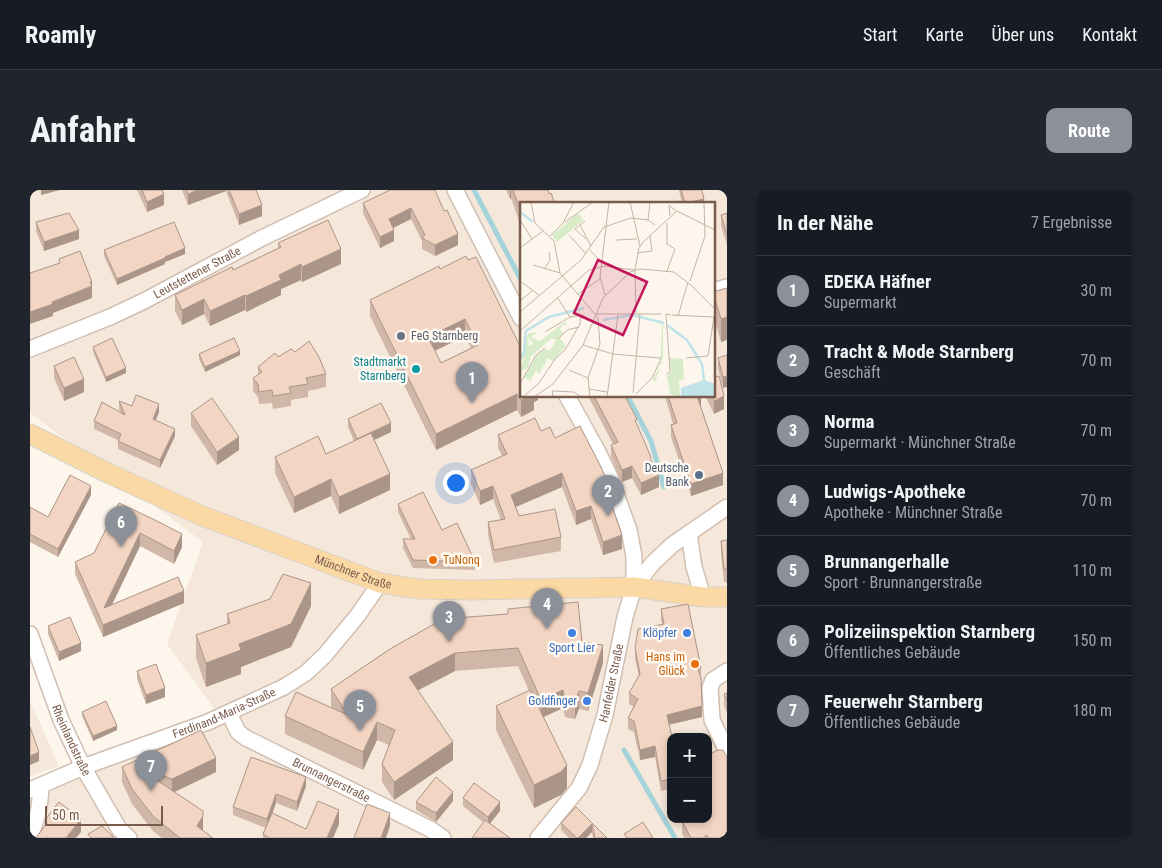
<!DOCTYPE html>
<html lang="de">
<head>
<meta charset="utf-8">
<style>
  body { margin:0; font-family:"Roboto Condensed",sans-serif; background:#20242c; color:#f1f3f6 }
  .controls { position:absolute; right:15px; bottom:15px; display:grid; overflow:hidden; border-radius:10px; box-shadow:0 2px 8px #0003 }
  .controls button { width:45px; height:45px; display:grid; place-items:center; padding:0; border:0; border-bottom:1px solid #363941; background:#171b24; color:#f1f3f6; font:25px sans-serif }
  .scale { position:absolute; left:15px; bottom:12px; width:118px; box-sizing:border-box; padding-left:5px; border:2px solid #7a5c4d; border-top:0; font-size:14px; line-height:18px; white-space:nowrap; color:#7a5c4d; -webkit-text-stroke:4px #fffaf3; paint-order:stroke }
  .you { position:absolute; left:425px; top:292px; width:18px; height:18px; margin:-12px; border:4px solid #fff; border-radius:50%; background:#1a73e8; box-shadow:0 0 0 8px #1a73e833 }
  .badge { display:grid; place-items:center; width:32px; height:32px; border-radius:50%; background:#8c9099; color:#fff; font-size:16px; font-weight:700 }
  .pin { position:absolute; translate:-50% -41px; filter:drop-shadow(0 1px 2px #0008) }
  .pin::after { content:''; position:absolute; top:26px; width:18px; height:15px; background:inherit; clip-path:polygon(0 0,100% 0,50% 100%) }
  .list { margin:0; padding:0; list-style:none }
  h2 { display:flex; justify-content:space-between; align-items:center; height:65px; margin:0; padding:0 20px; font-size:21px }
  h2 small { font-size:16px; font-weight:400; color:#9ea1a6 }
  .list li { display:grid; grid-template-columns:32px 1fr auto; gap:15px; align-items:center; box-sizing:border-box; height:70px; padding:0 20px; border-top:1px solid #363941 }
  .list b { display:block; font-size:19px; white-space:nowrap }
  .list p { margin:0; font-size:16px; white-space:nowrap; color:#9ea1a6 }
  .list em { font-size:16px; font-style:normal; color:#9ea1a6 }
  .map { position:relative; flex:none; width:697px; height:648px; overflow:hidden; border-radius:10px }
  header { display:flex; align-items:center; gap:30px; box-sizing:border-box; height:70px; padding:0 25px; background:#171b24; border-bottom:1px solid #363941 }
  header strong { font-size:24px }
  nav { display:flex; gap:28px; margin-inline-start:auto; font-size:18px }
  .intro { display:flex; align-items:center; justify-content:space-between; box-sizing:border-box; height:120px; padding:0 30px }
  h1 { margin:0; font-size:35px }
  .button { padding:12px 22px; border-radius:10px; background:#8c9099; color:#fff; font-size:18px; font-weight:700 }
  main { display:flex; gap:30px; padding:0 30px }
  aside { flex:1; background:#171b24; border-radius:10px; box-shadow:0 2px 8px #0003 }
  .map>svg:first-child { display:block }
  .residential { fill:#f5e8da; fill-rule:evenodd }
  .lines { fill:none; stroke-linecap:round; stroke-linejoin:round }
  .stream { stroke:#a5d3da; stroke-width:5 }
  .minor-casing { stroke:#d1beb0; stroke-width:18 }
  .major-casing { stroke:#dad1cd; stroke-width:21 }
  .minor { stroke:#fff; stroke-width:15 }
  .major { stroke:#fbd9a5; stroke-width:19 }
  .wall { fill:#d1b7a8; fill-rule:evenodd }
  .shaded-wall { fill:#aa9588 }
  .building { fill:#f3d5c3; stroke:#aa9588; fill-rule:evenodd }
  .worship-dot { fill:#6b7280; stroke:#fffaf3; stroke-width:2 }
  .culture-dot { fill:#0f9aa8; stroke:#fffaf3; stroke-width:2 }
  .service-dot { fill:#5c6f8a; stroke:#fffaf3; stroke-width:2 }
  .food-dot { fill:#e8710a; stroke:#fffaf3; stroke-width:2 }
  .shop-dot { fill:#3f7fe0; stroke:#fffaf3; stroke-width:2 }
  .labels { text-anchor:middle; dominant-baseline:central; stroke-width:5; stroke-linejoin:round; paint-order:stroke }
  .street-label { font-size:12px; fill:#7a5c4d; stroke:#fffaf3 }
  .worship-label { font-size:12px; fill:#5b616d; stroke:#fffaf3; text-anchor:start }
  .culture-label { font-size:12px; fill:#0d838f; stroke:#fffaf3; text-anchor:end }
  .service-label { font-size:12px; fill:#4e5e75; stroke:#fffaf3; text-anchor:end }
  .food-label { font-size:12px; fill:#c56008; stroke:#fffaf3; text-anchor:start }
  .shop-label { font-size:12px; fill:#366cbe; stroke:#fffaf3; text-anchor:end }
  .inset-river { fill:none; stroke:#bfe3e8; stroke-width:2.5 }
  .inset-road { fill:none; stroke:#c5b3a7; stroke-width:1 }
  .view { fill:#c2185b; fill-opacity:0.15; stroke:#c2185b; stroke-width:2.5 }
  .inset-edge { fill:none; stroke:#7a5c4d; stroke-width:2.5 }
</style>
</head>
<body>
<header>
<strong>Roamly</strong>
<nav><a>Start</a><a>Karte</a><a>Über uns</a><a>Kontakt</a></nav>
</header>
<div class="intro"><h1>Anfahrt</h1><a class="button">Route</a></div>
<main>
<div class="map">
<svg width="697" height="648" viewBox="0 0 697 648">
  <rect width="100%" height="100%" fill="#fdf6ec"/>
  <path class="residential" d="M 0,0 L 697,0 L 697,648 L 0,648 L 0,600 L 192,529 L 137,454 L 173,352 L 0,223 ZM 491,14 L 683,14 L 683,206 L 491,206 ZM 641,547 L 678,547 L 678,629 L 641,629 Z
    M 0,511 L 29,576 L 0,586 Z"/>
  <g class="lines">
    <path class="stream" d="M 444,0 L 491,90
      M 594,206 L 600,211 L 621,251 L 634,297
      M 594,560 L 645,648"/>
    <g class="minor-casing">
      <g id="minor">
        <path d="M 425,0 L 491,128"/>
        <path d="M 683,101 L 697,97"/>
        <path id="s1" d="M 0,159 L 80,127 L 114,111 L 232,48 L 332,0"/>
        <path d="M 537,206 L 568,262 L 580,287 L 599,340 L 604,366 L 604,397"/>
        <path d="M 659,343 L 664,377 L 673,407"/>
        <path id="s2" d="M 0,444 L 31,530 L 53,577 L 89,639 L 99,648"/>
        <path d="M 697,481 L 683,490 L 680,498 L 682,530 L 697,561"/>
        <path id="s3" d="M 199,523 L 208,542 L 216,548 L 400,639 L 413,648"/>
        <path id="s4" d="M 0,600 L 53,577 L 178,532 L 254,497 L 276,483 L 295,465 L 328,425 L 350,393"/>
        <path d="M 0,644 C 9,627 10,614 11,596"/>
        <path id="s5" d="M 508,648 L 549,598 L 560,575 L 575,525 L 595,427 L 604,397 L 623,373 L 642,355 L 697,317"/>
      </g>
    </g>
    <g class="major-casing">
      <g id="major">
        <path id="s6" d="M 0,244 L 80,284 L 170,325 L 350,393 L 389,399 L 441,400 L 604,397 L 673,407 L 697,407"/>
      </g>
    </g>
    <use href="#minor" class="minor"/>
    <use href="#major" class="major"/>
  </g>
  <path class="wall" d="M 107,0 L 132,0 L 134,15 L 117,22 Z
    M 152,0 L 226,0 L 232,26 L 209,35 L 196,1 L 158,15 Z
    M 360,0 L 428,55 L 405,66 L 392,59 L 392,51 L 381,29 L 363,38 L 364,51 L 350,58 L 333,23 L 333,13 Z
    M 476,0 L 518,0 L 519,4 L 491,14 L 491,37 L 481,8 L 480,9 Z
    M 649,0 L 672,0 L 674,14 L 652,14 Z
    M 697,23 L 697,55 L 691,36 L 691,25 Z
    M 6,32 L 49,49 L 14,61 L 6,41 Z
    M 248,53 L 311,74 L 272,92 L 271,90 L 251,99 L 251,105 L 216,122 L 215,120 L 180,136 L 174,124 L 152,135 L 145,121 L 145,105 L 203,80 L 248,58 Z
    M 74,60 L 155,64 L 135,72 L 135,74 L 87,95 L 74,66 Z
    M 410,79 L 508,206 L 508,210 L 504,212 L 504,220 L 491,227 L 487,220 L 406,260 L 340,126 L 340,110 ZM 435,146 L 441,158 L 411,173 L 405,161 Z
    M 697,98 L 697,150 L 691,152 L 683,125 L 683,102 Z
    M 63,157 L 96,183 L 76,192 L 63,162 Z
    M 265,162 L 296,184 L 296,197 L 278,201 L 278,207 L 261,210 L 261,216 L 243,219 L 242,213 L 229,214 L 228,207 L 223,201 L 223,188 L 228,185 L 228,177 L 248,167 Z
    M 169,164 L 210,165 L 175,182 L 169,169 Z
    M 697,165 L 693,198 L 688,179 L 688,168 Z
    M 24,176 L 54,202 L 34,211 L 24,188 Z
    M 558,206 L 595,206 L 621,270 L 629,297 L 611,305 L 602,288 L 592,292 L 581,267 L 581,255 L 583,254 Z
    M 635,206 L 671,206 L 670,215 L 693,295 L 661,306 L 641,247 L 641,235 L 643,234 Z
    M 675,206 L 683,206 L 694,219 L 684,224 Z
    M 89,211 L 102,216 L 129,222 L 125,230 L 145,246 L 130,278 L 88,259 L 88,250 L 64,239 L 64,231 L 90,222 L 89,219 Z
    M 161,223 L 209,260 L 187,275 L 161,236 Z
    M 318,229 L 361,242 L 344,250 L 360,300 L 309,324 L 301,306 L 264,323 L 245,283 L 245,267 L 296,264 L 324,251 L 318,237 Z
    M 511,241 L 525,248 L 575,294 L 592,359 L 573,365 L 561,329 L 546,335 L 532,297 L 486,317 L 489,326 L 531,347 L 531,361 L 464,373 L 458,345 L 458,332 L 471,330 L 463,309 L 450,315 L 441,294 L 441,280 L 472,266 L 468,258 L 468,245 Z
    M 61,305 L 28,367 L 0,352 L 0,317 L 18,327 Z
    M 89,313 L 152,357 L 144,374 L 110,356 L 82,415 L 154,413 L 73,447 L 45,384 L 45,372 L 64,363 Z
    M 368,314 L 412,340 L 445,372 L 445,380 L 383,378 L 373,358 L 373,349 L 381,349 L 368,322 Z
    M 697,350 L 697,392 L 694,392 L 691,363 L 691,351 Z
    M 240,409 L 281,416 L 261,457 L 211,477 L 211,484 L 176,497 L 166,468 L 166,445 L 197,434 L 197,424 Z
    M 631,419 L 671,478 L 672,527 L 639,535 L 641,547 L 641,599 L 631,601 L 625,567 L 610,570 L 604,542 L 598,539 L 598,528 L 604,517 L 599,514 L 599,503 L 609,487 L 605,469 L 605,458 L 632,434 L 631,430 Z
    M 18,436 L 51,461 L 29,471 L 18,444 Z
    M 552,452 L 573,473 L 558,521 L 549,519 L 545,529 L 535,527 L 533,518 L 514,527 L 537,598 L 531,605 L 504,618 L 466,540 L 466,516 L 499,501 L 488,476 L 425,481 L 388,500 L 423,570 L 364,610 L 352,592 L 352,574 L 359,555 L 347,550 L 333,580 L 255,544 L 255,526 L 301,518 L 301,499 L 360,459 Z
    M 107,481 L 135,507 L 116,514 L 107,489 Z
    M 697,503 L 697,523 L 694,516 L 694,504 Z
    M 52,522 L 87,540 L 63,551 L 52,526 Z
    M 678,565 L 697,648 L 654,648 L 652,643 L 652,631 L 678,629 Z
    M 92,577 L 186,582 L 145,602 L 173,641 L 183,648 L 132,648 L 123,641 L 102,614 L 92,592 Z
    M 276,596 L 267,621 L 246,613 L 241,627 L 276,639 L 309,634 L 303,648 L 233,648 L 233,644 L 236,638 L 203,625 L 203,617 Z
    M 433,608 L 470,621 L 460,633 L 453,632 L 433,616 Z
    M 423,611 L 406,632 L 386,620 L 386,612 Z
    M 546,617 L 577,648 L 563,648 L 562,642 L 556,648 L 539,648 L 531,640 L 531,633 Z"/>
  <path class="shaded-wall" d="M 11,0 L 30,0 L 11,5 Z
    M 168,0 L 196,0 L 196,1 L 158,15 L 158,4 Z
    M 480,0 L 481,0 L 481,8 L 480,9 Z
    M 134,4 L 134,15 L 117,22 L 117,12 Z
    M 674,9 L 674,14 L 655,14 L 655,13 Z
    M 232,15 L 232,26 L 209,35 L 209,24 Z
    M 381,18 L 381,29 L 359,40 L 359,29 Z
    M 49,40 L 49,49 L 14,61 L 14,52 Z
    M 364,40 L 364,51 L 350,58 L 350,47 Z
    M 428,44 L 428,55 L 405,66 L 405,55 Z
    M 155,58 L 155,64 L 135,72 L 135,74 L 87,95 L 87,89 L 135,67 Z
    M 311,59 L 311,74 L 272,92 L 272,77 Z
    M 271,74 L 271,90 L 251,99 L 251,105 L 216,122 L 216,106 L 249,85 Z
    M 62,92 L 62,108 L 23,123 L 23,126 L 0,134 L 0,122 Z
    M 215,105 L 215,120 L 180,136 L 180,121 Z
    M 174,109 L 174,124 L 152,135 L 152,120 Z
    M 697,127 L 697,150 L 691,152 L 691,129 Z
    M 435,129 L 435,146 L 398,164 L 398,147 Z
    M 210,161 L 210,165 L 175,182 L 175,177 Z
    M 96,178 L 96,183 L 76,192 L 76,187 Z
    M 697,186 L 697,197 L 693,198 L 693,187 Z
    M 54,189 L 54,202 L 34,211 L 34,198 Z
    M 487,204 L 487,220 L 406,260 L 406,244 Z
    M 499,206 L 508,206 L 508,210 L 504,212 L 504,220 L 491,227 L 491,210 Z
    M 667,206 L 671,206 L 671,215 L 667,216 Z
    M 694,206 L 694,219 L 684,224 L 684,211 Z
    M 129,214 L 129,222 L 123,237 L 123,229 Z
    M 361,233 L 361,242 L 327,258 L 327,249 Z
    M 145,239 L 145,246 L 130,278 L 130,270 Z
    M 209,247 L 209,260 L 187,275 L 187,262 Z
    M 602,276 L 602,288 L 592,292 L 592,280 Z
    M 532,283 L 532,297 L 481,319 L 481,305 Z
    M 693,283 L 693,295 L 661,306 L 661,294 Z
    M 360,284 L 360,300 L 309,324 L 309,307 Z
    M 629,285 L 629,297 L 611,305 L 611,293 Z
    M 301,289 L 301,306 L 264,323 L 264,307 Z
    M 61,296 L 61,305 L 28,367 L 28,359 Z
    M 463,296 L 463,309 L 450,315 L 450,301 Z
    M 561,316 L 561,329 L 546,335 L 546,321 Z
    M 110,343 L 110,356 L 74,431 L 74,418 Z
    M 152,344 L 152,357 L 144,374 L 144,361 Z
    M 592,345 L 592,359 L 573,365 L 573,352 Z
    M 281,393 L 281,416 L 261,457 L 211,477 L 211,484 L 176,497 L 176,473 L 209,454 Z
    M 154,401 L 154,413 L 73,447 L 73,435 Z
    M 51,453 L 51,461 L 29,471 L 29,462 Z
    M 573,455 L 573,473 L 558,521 L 558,503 Z
    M 425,463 L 425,481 L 379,505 L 379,487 Z
    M 135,498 L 135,507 L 116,514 L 116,505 Z
    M 533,500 L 533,518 L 511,528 L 511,510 Z
    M 549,501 L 549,519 L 545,529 L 545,511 Z
    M 672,516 L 672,527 L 637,535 L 637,525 Z
    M 347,532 L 347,550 L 333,580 L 333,562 Z
    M 87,536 L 87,540 L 63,551 L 63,546 Z
    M 423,552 L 423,570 L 364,610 L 364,592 Z
    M 625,556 L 625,567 L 610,570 L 610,560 Z
    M 9,562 L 9,571 L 0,575 L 0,566 Z
    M 186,568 L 186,582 L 142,603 L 142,589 Z
    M 537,575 L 537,598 L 531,605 L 504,618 L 504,595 Z
    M 276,587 L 276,596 L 267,621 L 267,612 Z
    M 423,602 L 423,611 L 406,632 L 406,623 Z
    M 246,604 L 246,613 L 237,638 L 237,629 Z
    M 470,612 L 470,621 L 458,636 L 458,627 Z
    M 309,620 L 309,634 L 303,648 L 297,648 Z
    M 360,623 L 360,636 L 356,648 L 351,648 Z
    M 173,626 L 173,641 L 167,636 Z
    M 51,629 L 51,642 L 46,648 L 36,648 Z
    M 562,634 L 562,642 L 556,648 L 548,648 Z"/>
  <path class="building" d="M 112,0 L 132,0 L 134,4 L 117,12 Z
    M 156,0 L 168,0 L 158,4 Z
    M 199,0 L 226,0 L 232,15 L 209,24 Z
    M 360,0 L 405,0 L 414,21 L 417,20 L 428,44 L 405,55 L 392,48 L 395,45 L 381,18 L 359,29 L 364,40 L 350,47 L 333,13 Z
    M 483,0 L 518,0 L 519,4 L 521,3 L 525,14 L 491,14 L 491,22 Z
    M 651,0 L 672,0 L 674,9 L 655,13 Z
    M 39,23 L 49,40 L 14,52 L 6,32 Z
    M 697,23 L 697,44 L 691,25 Z
    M 298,30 L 311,59 L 272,77 L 271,74 L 249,85 L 251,90 L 216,106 L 215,105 L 180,121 L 174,109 L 152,120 L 145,105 L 202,77 L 203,80 L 251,57 L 248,53 Z
    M 144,32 L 155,58 L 135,67 L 135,68 L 87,89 L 74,60 Z
    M 50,61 L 62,92 L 60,92 L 62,96 L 22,112 L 23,114 L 0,122 L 0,83 L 30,73 L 29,69 Z
    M 436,66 L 438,70 L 446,67 L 491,158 L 491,206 L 499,206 L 491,210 L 487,204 L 406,244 L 340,110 L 409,76 L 410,79 ZM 435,129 L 448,155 L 411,173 L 398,147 Z
    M 697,98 L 697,127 L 691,129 L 683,102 Z
    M 82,148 L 96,178 L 76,187 L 63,157 Z
    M 204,148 L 210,161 L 175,177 L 169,164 Z
    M 279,151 L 289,167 L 296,184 L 276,188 L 278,194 L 259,197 L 261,203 L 243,206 L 242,200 L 229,202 L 228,194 L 223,188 L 232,182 L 228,177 L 245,163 L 248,167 L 261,159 L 265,162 Z
    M 697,165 L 697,186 L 693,187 L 688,168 Z
    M 44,167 L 54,189 L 34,198 L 24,176 Z
    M 689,186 L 694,206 L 684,211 L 682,206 L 683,206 L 683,187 Z
    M 106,205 L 129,214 L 123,229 L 145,239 L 130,270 L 88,251 L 91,244 L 64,231 L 72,212 L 95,225 L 89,211 L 102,216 Z
    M 564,206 L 595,206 L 607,229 L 605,230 L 621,267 L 620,268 L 629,285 L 611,293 L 602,276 L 592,280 L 581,255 L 588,252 Z
    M 638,206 L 667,206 L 693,283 L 661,294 L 641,235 L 647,233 Z
    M 182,208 L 209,247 L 187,262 L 161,223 Z
    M 351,213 L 361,233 L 327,249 L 318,229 Z
    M 505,228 L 511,241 L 520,237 L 525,248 L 550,236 L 571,277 L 575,286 L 572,287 L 592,345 L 573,352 L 561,316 L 546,321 L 532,283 L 481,305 L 489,326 L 525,319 L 531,347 L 464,360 L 458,332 L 475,329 L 463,296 L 450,301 L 441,280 L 477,264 L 468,245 Z
    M 341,243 L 360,284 L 309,307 L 301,289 L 264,307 L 245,267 L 288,246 L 296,264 Z
    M 40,285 L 61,296 L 28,359 L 0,344 L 0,317 L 18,327 Z
    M 393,302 L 412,340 L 427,333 L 445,372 L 383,370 L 373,349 L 385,349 L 368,314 Z
    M 89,313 L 125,330 L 152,344 L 144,361 L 110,343 L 74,418 L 148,387 L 154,401 L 73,435 L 45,372 L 64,363 Z
    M 697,350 L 697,379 L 694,379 L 691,351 Z
    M 253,384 L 281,393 L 261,434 L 209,454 L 211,460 L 176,473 L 166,445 L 200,433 L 197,424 L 240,409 Z
    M 548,412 L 552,452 L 573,455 L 558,503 L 549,501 L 545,511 L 535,510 L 533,500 L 511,510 L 488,458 L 425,463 L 379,487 L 423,552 L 364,592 L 352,574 L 365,540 L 347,532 L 333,562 L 255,526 L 266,502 L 318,525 L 301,499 L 360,459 L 413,429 L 478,424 L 478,419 Z
    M 658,414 L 671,478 L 668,479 L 671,488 L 672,516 L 637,525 L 642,547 L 641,547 L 641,589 L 631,591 L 625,556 L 610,560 L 604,531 L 598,528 L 608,509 L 599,503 L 610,484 L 605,458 L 608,439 L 634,434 L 631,419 Z
    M 40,427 L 51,453 L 29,462 L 18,436 Z
    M 126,474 L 135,498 L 116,505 L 107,481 Z
    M 500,500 L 537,575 L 531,582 L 504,595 L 466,516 Z
    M 697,503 L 697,511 L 694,504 Z
    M 76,511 L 87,536 L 63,546 L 52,522 Z
    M 0,537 L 9,562 L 0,566 Z
    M 171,540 L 186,568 L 142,589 L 118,580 L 116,583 L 173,621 L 173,626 L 167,636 L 183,648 L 150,648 L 123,626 L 102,599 L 92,577 Z
    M 688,560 L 693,560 L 697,567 L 697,648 L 678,648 L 677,645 L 673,648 L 661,648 L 652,631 L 655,629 L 678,629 L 678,616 L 681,614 L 678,609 L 678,565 Z
    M 221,567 L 276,587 L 267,612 L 246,604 L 237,629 L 203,617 Z
    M 406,587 L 423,602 L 406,623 L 386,612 Z
    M 444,593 L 470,612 L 458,627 L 433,608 Z
    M 288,611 L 309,620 L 297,648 L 239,648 L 233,644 L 242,623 L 276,639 Z
    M 29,612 L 51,629 L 36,648 L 6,648 L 17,633 L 15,630 Z
    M 337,614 L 360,623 L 351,648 L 324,648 Z
    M 546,617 L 577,648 L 565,648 L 562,634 L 548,648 L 547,648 L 531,633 Z
    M 455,630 L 480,648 L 442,648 Z
    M 613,632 L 623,648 L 597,648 L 594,644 Z
    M 72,636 L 84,648 L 61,648 L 58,644 Z"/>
  <circle class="worship-dot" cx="371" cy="146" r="5"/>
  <circle class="culture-dot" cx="386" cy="179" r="5"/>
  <circle class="service-dot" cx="669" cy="285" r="5"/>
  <g class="food-dot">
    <circle cx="403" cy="370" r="5"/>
    <circle cx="665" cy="474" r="5"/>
  </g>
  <g class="shop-dot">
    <circle cx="542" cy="443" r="5"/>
    <circle cx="657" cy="443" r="5"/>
    <circle cx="557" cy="511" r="5"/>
  </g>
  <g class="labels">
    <g class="street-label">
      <text stroke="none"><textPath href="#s1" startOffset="184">Leutstettener Straße</textPath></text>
      <text stroke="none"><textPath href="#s6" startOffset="352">Münchner Straße</textPath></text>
      <text stroke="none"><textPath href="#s5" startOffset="175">Hanfelder Straße</textPath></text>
      <text stroke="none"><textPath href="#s4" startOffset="209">Ferdinand-Maria-Straße</textPath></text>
      <text stroke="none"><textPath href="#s2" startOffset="114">Rheinlandstraße</textPath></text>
      <text stroke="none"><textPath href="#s3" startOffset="126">Brunnangerstraße</textPath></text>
    </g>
    <g class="worship-label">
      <text x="381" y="146">FeG Starnberg</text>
    </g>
    <g class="culture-label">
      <text x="376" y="172">Stadtmarkt<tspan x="376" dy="14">Starnberg</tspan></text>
    </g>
    <g class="service-label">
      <text x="659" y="278">Deutsche<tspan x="659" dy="14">Bank</tspan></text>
    </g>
    <g class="food-label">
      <text x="413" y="370">TuNonq</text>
      <text x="655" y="467" text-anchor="end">Hans im<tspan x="655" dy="14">Glück</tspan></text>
    </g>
    <g class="shop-label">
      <text x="647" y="443">Klöpfer</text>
      <text x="542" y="458" text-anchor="middle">Sport Lier</text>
      <text x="547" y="511">Goldfinger</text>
    </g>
  </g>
  <g transform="translate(490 12)">
    <rect width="195" height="195" fill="#fdf6ec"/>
    <path d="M 58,11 L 64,18 L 37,40 L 32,33 ZM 135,118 L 143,119 L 143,157 L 135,180 L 132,178 L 140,165 L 142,122 ZM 46,119 L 47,124 L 44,122 L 40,127 L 43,131 L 40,136 L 46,144 L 33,159 L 28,156 L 19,172 L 16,168 L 10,179 L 4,175 L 17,153 L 25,147 L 30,148 L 36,139 L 32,136 L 11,154 L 8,166 L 0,169 L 4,157 L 0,158 L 0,154 L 6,148 L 3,135 L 8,136 L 9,144 L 14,142 L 7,135 L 9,131 L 18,130 L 11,135 L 20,139 ZM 149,156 L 163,157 L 164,177 L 159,178 L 160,195 L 150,192 L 147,174 L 151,169 Z" fill="#d8ecc9"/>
    <path d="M 184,178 L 195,182 L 195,195 L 161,195 L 161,186 Z" fill="#bfe3e8"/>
    <path class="inset-river" d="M 0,10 L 13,20M 83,118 L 112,113 L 144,121M 147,123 L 167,138 L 182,162 L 184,179M 0,155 L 4,151 L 6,129 L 29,115 L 64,106"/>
    <path class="inset-road" d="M 11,0 L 15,21 L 34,39 L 40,71 L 78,116 L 80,142 L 68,176 L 70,195M 110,0 L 120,44M 150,14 L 149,3 L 156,9M 0,18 L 12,37M 128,18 L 130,0M 65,19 L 55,27 L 66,37M 45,20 L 73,0M 147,21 L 147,42 L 155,47 L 147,69M 60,23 L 71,44M 49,33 L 66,52M 30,34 L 43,21 L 54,0M 96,38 L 117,37M 0,46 L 23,29M 70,48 L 81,60M 117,51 L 132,49 L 130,34M 13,63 L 40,71M 25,66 L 30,58 L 29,50M 0,79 L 19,93M 170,79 L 185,34 L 184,0M 171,83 L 195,107M 58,92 L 80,77M 85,93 L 80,75 L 89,0M 37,95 L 50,115M 0,99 L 12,89M 0,110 L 61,58 L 84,25 L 111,16 L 128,18 L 135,23M 116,111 L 115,68 L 119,46 L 123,40 L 157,9 L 195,28M 76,112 L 141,112M 152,113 L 194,115M 158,114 L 168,80M 0,129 L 69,68 L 85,64 L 114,68M 25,130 L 50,115 L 63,113 L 72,120M 38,137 L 47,128 L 59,125M 63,143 L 93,152 L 140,156 L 140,158M 166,156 L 188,154 L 194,115M 49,168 L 68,176M 146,173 L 150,169 L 146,112 L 151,113M 0,182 L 16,153 L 25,146M 69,187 L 87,190M 113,191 L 120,111M 116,192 L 132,176 L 140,159M 0,193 L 3,195 L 19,181 L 35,157 L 45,148 L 60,122 L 61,113M 14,195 L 33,182 L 63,143 L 83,96 L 110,70 L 120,67 L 154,70 L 172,84M 33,195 L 32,189 L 54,190 L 61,195M 87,195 L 98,113"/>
    <path class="view" d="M 78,58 L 127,80 L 103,133 L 54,111 Z"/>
    <rect width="195" height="195" class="inset-edge"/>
  </g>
</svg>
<div class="controls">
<button>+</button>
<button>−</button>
</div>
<div class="scale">50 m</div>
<div class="you"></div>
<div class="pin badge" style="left:442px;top:213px">1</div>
<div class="pin badge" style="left:578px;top:326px">2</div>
<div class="pin badge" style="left:419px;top:452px">3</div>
<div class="pin badge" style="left:517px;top:439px">4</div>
<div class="pin badge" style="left:330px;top:541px">5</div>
<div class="pin badge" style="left:91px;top:357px">6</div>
<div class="pin badge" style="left:121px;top:601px">7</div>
</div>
<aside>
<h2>In der Nähe<small>7 Ergebnisse</small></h2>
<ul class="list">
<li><span class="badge">1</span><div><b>EDEKA Häfner</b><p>Supermarkt</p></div><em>30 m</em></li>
<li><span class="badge">2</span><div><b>Tracht &amp; Mode Starnberg</b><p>Geschäft</p></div><em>70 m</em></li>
<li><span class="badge">3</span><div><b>Norma</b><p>Supermarkt · Münchner Straße</p></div><em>70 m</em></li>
<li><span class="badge">4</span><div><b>Ludwigs-Apotheke</b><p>Apotheke · Münchner Straße</p></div><em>70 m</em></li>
<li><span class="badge">5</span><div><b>Brunnangerhalle</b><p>Sport · Brunnangerstraße</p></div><em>110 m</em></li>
<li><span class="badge">6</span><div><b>Polizeiinspektion Starnberg</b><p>Öffentliches Gebäude</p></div><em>150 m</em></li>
<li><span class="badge">7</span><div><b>Feuerwehr Starnberg</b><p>Öffentliches Gebäude</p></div><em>180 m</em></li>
</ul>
</aside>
</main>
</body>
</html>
